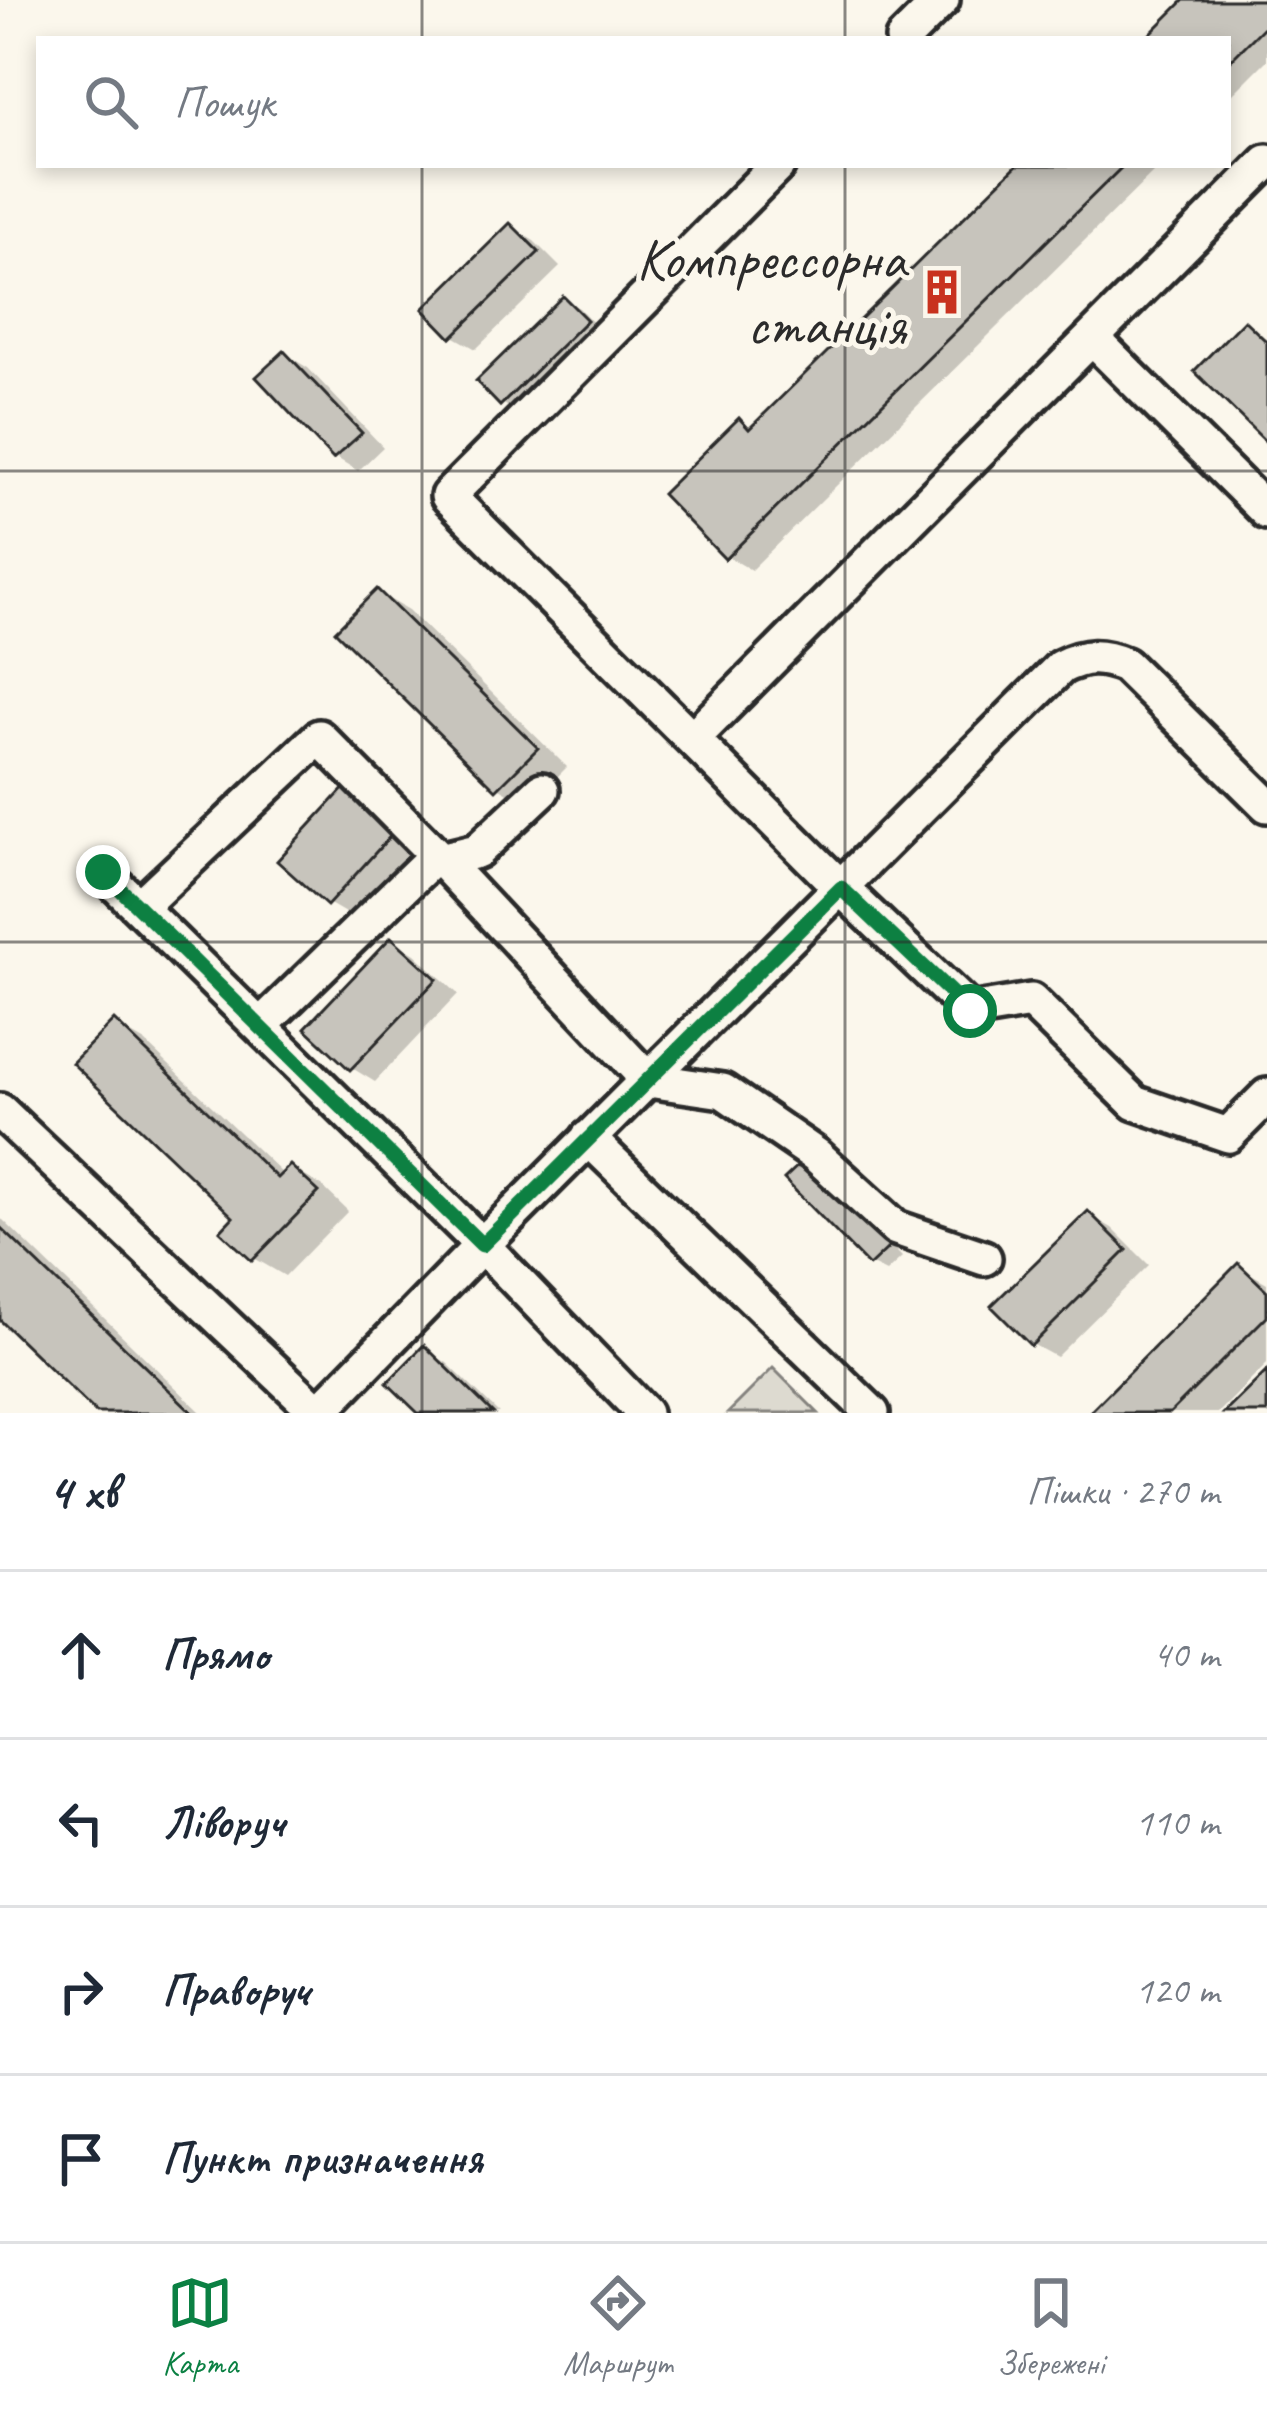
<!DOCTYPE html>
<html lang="uk">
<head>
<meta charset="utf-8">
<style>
  body { margin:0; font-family:Caveat,sans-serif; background:#f6f6f7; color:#1f2937 }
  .stop { position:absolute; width:36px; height:36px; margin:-27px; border:9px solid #0b8043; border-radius:50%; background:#fff }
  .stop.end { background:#0b8043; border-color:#fff; box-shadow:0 3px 12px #0008 }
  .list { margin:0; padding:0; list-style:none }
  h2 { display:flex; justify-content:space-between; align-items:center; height:156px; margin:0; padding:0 48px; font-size:51px }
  h2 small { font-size:39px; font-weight:400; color:#747a83 }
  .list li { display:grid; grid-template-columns:78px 1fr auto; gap:36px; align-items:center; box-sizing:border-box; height:168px; padding:0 48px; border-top:3px solid #e0e1e3 }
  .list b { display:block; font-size:45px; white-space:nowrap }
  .list em { font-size:39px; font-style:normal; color:#747a83 }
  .icon { flex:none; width:66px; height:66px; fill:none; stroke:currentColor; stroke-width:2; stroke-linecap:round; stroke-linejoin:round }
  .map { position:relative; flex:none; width:1267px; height:1413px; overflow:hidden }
  .search { position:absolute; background:#fff; box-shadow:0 6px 18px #0003; left:36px; right:36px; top:36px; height:132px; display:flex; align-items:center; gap:30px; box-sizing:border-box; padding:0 42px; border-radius:0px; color:#747a83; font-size:45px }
  .sheet { height:828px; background:#fff }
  nav { display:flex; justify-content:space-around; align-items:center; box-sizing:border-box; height:168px; border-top:3px solid #e0e1e3; background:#fff; font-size:33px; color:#747a83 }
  nav a { display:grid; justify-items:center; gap:6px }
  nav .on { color:#0b8043 }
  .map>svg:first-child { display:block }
  .green { fill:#dddad0; stroke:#84827e; stroke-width:3 }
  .shadow { fill:#0003 }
  .building { fill:#c7c4bc; stroke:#2b2b2b; stroke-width:3 }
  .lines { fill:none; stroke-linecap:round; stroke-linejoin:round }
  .minor-casing { stroke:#2b2b2b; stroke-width:42 }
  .minor { stroke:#fbf7ec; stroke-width:33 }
  .route { stroke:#0b8043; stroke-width:15 }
  .grid { fill:none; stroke:#2b2b2b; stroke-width:3; stroke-opacity:0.55 }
  .labels { text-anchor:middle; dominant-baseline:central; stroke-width:10; stroke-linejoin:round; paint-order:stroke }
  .poi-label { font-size:57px; fill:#2b2b2b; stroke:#fbf7ec; text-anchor:end }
</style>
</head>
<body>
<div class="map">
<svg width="1267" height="1413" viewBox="0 0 1267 1413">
  <rect width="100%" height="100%" fill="#fbf7ec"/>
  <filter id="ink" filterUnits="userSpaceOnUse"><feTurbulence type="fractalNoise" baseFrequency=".00833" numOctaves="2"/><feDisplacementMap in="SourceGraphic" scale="24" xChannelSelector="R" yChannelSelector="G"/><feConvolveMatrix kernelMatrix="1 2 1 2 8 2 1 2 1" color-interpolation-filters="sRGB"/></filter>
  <g filter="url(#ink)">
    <path class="green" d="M 773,1368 L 818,1413 L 728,1413 Z"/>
    <path class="shadow" d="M 1189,0 L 1267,0 L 1267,60 L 1228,99 L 1228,39 L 1149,39 Z
      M 1021,165 L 1161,165 L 751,570 L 727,556 L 739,422 L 753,430 Z
      M 511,227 L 534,241 L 560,267 L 476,349 L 453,336 Z
      M 564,300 L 579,308 L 600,330 L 517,412 L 502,403 Z
      M 285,354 L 308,368 L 383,447 L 358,471 L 335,457 Z
      M 377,592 L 408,610 L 567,767 L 529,805 L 498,787 Z
      M 370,804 L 417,846 L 352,917 L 328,903 Z
      M 392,940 L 415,954 L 458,994 L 375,1082 L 352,1068 L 309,1028 Z
      M 114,1024 L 145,1042 L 284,1175 L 291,1168 L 322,1186 L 348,1211 L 285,1276 L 254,1258 L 237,1217 Z
      M 819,1173 L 902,1257 L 886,1272 L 870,1264 Z
      M 1088,1214 L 1112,1228 L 1149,1265 L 1056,1357 L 1032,1344 Z
      M 0,1219 L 3,1220 L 202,1413 L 101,1413 L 0,1316 Z
      M 1239,1267 L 1267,1283 L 1267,1364 L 1218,1413 L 1094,1413 Z
      M 424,1349 L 447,1363 L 499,1413 L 422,1413 Z"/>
    <path class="building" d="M 1184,0 L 1267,0 L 1267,24 L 1228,63 L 1228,39 L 1145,39 Z
      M 1017,165 L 1124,165 L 725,559 L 662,494 L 739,418 L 749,429 Z
      M 510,223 L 539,252 L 451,338 L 423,309 Z
      M 563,296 L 587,320 L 500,406 L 476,381 Z
      M 1244,320 L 1267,342 L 1267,443 L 1194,371 Z
      M 284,351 L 362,433 L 333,459 L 256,377 Z
      M 377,589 L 538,748 L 496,790 L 335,631 Z
      M 346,786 L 395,831 L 327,906 L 277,861 Z
      M 391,937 L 437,979 L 350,1070 L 305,1028 Z
      M 114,1020 L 277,1178 L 290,1165 L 319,1192 L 252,1261 L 220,1231 L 233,1217 L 72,1063 Z
      M 804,1160 L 889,1247 L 869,1266 L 784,1179 Z
      M 1088,1211 L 1127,1250 L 1031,1346 L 991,1306 Z
      M 0,1227 L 193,1413 L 96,1413 L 0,1320 Z
      M 1238,1263 L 1267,1291 L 1267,1316 L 1170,1413 L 1089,1413 Z
      M 424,1345 L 493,1413 L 418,1413 L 387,1383 Z
      M 1267,1371 L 1267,1413 L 1224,1413 Z"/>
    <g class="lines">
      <g class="minor-casing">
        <path id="minor" d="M 903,39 L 942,0
          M 778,165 L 448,496 L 692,739 L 1267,162
          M 1092,338 L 1267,512
          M 692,739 L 841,888 L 970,1011 L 1031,1001 L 1135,1103 L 1228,1135 L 1267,1096
          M 103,872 L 482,1245 L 644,1413
          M 139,907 L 319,737 L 449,868 L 648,1080 L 723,1091 L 816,1155 L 896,1228 L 984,1258
          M 260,1026 L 428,863 L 477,851 L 542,790
          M 0,1111 L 319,1413
          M 588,1138 L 872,1413
          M 318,1413 L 482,1245 L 1061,667 C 1085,655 1100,655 1125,665 L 1267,805"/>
      </g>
      <use href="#minor" class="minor"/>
    </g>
  </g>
  <g class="lines" filter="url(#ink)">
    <path class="route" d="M 103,872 L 482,1245 L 841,888 L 970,1011"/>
  </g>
  <path class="grid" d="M 422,0 L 422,39M 845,0 L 845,39M 422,165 L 422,1413M 845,165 L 845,1413M 0,471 L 1267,471M 0,942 L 1267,942"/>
  <defs>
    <g id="building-bare" transform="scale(3.6)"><path d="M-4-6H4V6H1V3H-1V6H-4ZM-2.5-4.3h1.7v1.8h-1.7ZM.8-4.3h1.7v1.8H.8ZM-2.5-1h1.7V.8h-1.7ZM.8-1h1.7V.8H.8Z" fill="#c8321e" stroke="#fbf7ec" stroke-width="2.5" paint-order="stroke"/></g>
  </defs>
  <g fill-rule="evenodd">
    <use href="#building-bare" x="942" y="292"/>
  </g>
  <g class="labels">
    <g class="poi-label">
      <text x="906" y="259">Компрессорна<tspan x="906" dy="66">станція</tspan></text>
    </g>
  </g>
</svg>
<div class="stop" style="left:970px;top:1011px"></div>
<div class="stop end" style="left:103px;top:872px"></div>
<div class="search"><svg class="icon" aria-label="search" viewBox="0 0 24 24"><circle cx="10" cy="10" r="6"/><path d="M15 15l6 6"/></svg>Пошук</div>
</div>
<section class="sheet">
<h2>4 хв<small>Пішки · 270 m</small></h2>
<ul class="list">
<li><svg class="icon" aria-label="ahead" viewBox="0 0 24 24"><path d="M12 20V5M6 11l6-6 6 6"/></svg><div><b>Прямо</b></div><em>40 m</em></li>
<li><svg class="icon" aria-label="left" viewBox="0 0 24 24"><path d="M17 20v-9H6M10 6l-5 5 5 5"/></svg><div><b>Ліворуч</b></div><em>110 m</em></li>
<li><svg class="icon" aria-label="right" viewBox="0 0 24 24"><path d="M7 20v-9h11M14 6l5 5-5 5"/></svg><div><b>Праворуч</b></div><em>120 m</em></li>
<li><svg class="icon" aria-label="arrive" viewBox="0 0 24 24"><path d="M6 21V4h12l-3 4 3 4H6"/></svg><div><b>Пункт призначення</b></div></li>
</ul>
</section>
<nav>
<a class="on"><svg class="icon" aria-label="map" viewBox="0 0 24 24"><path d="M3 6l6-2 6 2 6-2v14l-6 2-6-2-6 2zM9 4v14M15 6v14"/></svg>Карта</a>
<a><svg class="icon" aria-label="directions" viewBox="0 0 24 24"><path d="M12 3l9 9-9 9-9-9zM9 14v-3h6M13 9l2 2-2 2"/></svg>Маршрут</a>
<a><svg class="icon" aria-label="saved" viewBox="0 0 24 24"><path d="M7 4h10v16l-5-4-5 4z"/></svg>Збережені</a>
</nav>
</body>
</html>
